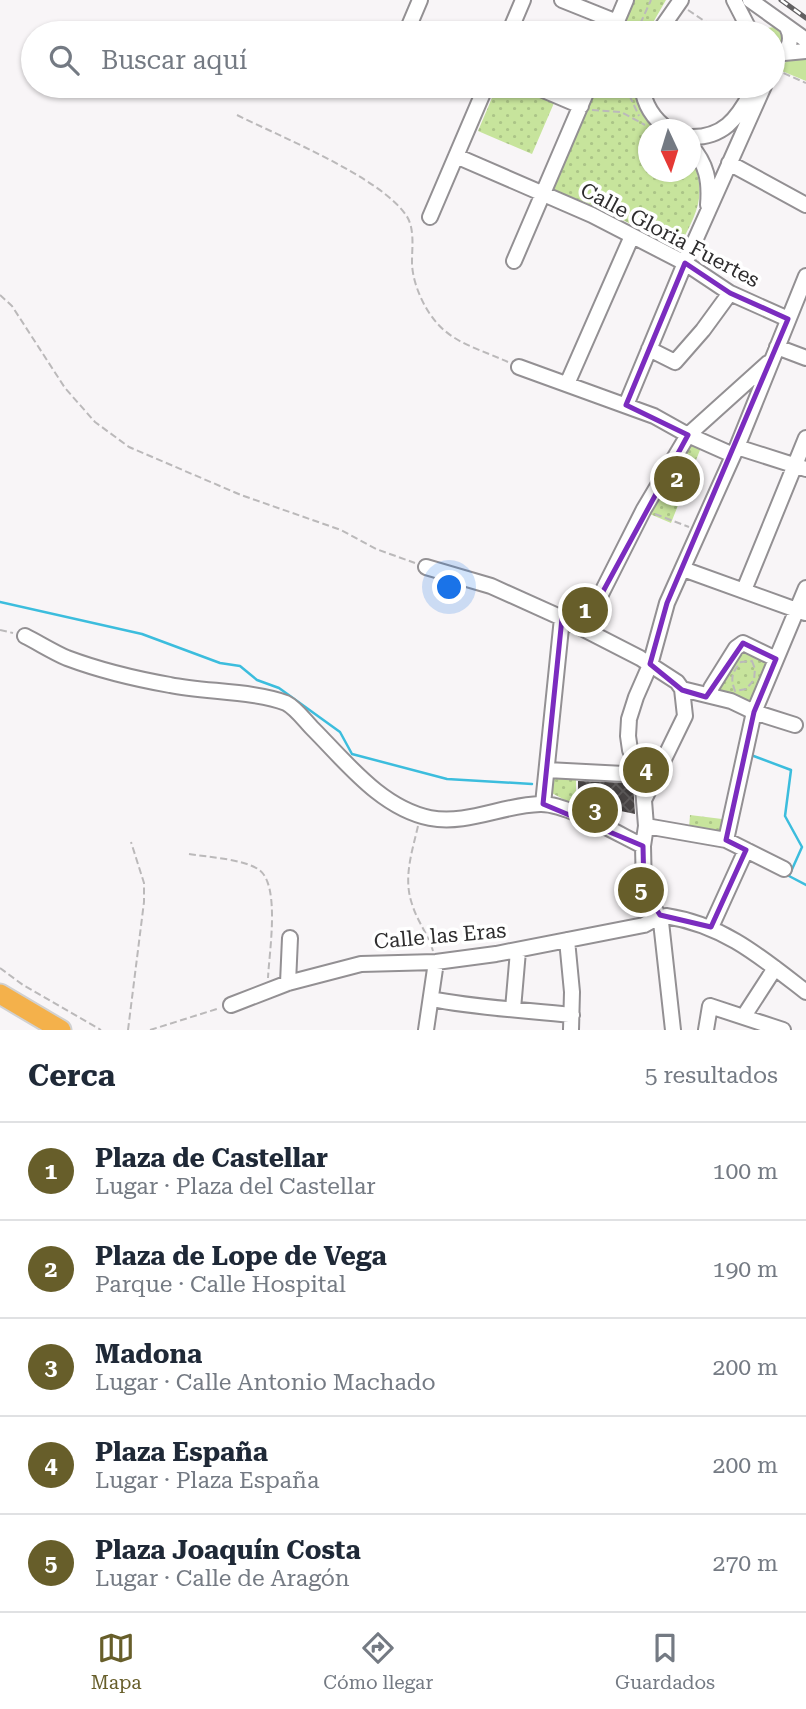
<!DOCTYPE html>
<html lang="es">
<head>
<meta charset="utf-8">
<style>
  body { margin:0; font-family:"Roboto Serif",serif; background:#f6f6f7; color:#1f2937 }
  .compass { position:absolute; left:638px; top:119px; width:63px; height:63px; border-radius:50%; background:#fff; box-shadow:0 2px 5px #0004; rotate:176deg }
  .you { position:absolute; left:450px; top:588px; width:24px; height:24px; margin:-18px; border:5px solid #fff; border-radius:50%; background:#1a73e8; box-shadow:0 0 0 10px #1a73e833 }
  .badge { display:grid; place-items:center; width:46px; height:46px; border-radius:50%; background:#675e2a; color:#fff; font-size:23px; font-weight:700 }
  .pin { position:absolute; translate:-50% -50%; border:4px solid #fff; box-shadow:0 2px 7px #0006 }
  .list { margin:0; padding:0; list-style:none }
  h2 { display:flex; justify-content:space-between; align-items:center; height:91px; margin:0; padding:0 28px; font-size:30px }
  h2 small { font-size:23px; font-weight:400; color:#747a83 }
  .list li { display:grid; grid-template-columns:46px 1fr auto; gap:21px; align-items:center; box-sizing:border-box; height:98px; padding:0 28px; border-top:2px solid #e0e1e3 }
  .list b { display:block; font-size:26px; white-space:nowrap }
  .list p { margin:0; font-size:23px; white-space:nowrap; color:#747a83 }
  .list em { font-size:23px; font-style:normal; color:#747a83 }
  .icon { flex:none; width:38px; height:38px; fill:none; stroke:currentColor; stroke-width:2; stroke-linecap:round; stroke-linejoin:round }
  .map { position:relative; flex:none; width:806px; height:1030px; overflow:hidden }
  .search { position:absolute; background:#fff; box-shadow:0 2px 5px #0004; left:21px; right:21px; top:21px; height:77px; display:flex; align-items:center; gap:18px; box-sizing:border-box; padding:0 24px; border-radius:38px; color:#747a83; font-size:26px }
  .sheet { height:581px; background:#fff }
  nav { display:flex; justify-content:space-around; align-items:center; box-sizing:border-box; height:98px; border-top:2px solid #e0e1e3; background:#fff; font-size:19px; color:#747a83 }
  nav a { display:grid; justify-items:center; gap:4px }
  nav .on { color:#675e2a }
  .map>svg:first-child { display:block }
  .grass { fill:#c7e49c }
  .park { fill:url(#park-dots) }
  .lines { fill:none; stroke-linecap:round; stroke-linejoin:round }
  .stream { stroke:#3cbddd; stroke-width:2.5 }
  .building { fill:url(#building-cross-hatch) }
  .minor-casing { stroke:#939093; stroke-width:18 }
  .highway-casing { stroke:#d1d1d1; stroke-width:23 }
  .path { stroke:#bbb9ba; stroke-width:2; stroke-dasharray:7 3.5; stroke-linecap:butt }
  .minor { stroke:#fff; stroke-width:14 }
  .highway { stroke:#f4b14b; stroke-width:19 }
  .rail-casing { stroke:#626062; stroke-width:5 }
  .rail { stroke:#fff; stroke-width:2.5; stroke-dasharray:8; stroke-linecap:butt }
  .marked { fill:none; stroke:#7b2cbf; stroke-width:5; stroke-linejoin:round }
  .labels { text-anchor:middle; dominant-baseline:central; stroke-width:7; stroke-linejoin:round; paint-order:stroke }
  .street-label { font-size:21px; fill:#2e2d2e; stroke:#fff }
</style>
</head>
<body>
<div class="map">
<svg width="806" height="1030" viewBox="0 0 806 1030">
  <defs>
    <pattern id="park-dots" width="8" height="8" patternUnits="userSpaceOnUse" patternTransform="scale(1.75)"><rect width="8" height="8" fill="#c7e49c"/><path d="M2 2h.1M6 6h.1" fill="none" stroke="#abc487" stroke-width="1.8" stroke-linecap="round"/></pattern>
    <pattern id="building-cross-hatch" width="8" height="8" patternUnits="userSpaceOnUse" patternTransform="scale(1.75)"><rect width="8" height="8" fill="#494545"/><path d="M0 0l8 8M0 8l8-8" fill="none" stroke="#615e5e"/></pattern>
  </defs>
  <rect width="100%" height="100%" fill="#f8f5f7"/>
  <path class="grass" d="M 775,27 L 784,34 L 783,46 L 773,51 L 773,33 L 762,33 L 767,28 Z
    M 806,55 L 806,81 L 777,69 L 791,58 Z"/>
  <path class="park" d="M 633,0 L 666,0 L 647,33 L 619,33 Z
    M 497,86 L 513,86 L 554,103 L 532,154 L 478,131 Z
    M 597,86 L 634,86 C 637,102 642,120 656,129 L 648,130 L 648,172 L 690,172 L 691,158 L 692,159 C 708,196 696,214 679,247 L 587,203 L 553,190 Z
    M 689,441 L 702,445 L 671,523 L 645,512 Z
    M 736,649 L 774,660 L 753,707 L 713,693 Z
    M 549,773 L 576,775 L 576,806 L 548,791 Z
    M 690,815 L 722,819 L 720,832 L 689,828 Z"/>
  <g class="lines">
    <path class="stream" d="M 0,602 L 142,634 L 220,663 L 240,666 L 257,680 L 279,688 L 340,732 L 352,754 L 447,779 L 532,784
      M 751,755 L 791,770 L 785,816 L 802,847 L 789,876 L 806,885"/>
  </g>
  <path class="building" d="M 578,781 L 633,783 L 635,814 L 606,808 L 604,804 L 578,804 Z"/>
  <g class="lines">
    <g class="minor-casing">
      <path id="minor" d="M 562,0 L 617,22
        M 734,0 L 751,33
        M 750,0 L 806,40
        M 406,33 L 420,0
        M 509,33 L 523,0
        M 612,33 L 626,0
        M 658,33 L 681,0
        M 784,53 L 806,51
        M 773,57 C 788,54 794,41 787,27
        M 534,86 L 581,106
        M 642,86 C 644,104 653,119 669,130
        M 690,137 C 723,138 737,119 751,93
        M 690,145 C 707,164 710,181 708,205
        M 456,156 L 592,215 L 685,263 L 730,293 L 788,319
        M 729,163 L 806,205
        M 430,217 L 486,86
        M 514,261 L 589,86
        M 777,347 L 806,358
        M 649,349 L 675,362 L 703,330 L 730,293
        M 519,367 L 654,416 L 688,435 L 733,455
        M 567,384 L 632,236
        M 626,405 L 685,263 L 764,86
        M 737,447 L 806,469
        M 426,567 L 491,586 L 562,618 L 640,658 L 677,682 L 682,689 L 685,716 L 645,798
        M 683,569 L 805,613
        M 744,590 L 806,438
        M 562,618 L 594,608 L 644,509 L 688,435 L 768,363
        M 25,636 C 39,643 53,652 67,658 C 99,670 136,679 170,685 C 204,692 256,691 286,703 C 296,708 305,721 313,729 C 346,762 381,808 430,818 C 467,825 503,805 540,804 C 566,803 618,834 643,846
        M 682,689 L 731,701 L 754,712 L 795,725
        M 711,695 L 711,688 L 736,648 L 743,643 L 776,659
        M 547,770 L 624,774 L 641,772
        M 543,804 L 562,618
        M 646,826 L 726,840 L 784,869
        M 726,840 L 754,712 L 806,588
        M 656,911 L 648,903 L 644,890 L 643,846 L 646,826 L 642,775 L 630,750 L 628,736 L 629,719 L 636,697 L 650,665 L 667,603 L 737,447 L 806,276
        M 666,916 C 724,925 761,957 806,992
        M 661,922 L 673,1030
        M 711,927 L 746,850
        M 567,940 L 572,992 L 571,1030
        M 288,983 L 290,938
        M 431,999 C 477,1008 525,1010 572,1015
        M 231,1005 L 288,983 L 361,964 L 436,962 L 496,954 L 644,925 L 655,919
        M 513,1009 L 518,951
        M 744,1016 L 775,968
        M 426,1030 L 436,962
        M 706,1030 L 710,1006 L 783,1030"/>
    </g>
    <g class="highway-casing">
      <path id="highway" d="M 0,994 L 61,1030"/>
    </g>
    <path class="path" d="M 688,10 L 706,22
      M 636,33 L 651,0
      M 774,69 L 806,83
      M 625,86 L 639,116
      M 592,110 L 621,112 L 645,125
      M 237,115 C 281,137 380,177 406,215 C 415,228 412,247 412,262 C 412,274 416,287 421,298 C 441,341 468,344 508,362
      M 0,295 L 12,306 L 65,388 L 95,422 L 129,447 L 241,495 L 341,530 L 376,549 L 415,563
      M 655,514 L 689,527
      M 0,630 L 13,633
      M 752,661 L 755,669 L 754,680 L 746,689 L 735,691 C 730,678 732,672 741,662 Z
      M 418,826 C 412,852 403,878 412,904 C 417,921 428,934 433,951
      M 189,854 C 208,857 242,859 258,869 C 281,883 269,953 268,978
      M 0,968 L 23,985 L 101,1030
      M 128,1030 L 144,902 L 144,883 L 131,842
      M 150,1030 L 220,1008"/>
    <use href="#minor" class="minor"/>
    <use href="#highway" class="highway"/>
    <g class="rail-casing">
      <path id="rail" d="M 781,0 L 806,18"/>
    </g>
    <use href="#rail" class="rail"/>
  </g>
  <path class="marked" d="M 685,263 L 730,293 L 788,319 L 667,603 L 650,664 L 682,690 L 706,697 L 743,643 L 776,659 L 754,712 L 726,840 L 746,850 L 711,927 L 660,915 L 644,890 L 643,846 L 543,804 L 562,618 L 594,608 L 688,435 L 626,405 Z"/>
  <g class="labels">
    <g class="street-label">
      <text transform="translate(670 235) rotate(28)">Calle Gloria Fuertes</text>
      <text transform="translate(440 936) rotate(-5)">Calle las Eras</text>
    </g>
  </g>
</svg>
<svg class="compass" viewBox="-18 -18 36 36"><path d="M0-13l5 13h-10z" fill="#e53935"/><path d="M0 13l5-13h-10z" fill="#747a83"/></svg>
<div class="you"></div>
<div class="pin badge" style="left:585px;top:610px">1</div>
<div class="pin badge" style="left:677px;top:479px">2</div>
<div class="pin badge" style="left:595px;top:810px">3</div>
<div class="pin badge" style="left:646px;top:770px">4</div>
<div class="pin badge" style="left:641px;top:890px">5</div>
<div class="search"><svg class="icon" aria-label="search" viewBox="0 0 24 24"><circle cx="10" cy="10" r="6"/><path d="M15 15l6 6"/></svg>Buscar aquí</div>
</div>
<section class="sheet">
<h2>Cerca<small>5 resultados</small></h2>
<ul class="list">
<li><span class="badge">1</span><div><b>Plaza de Castellar</b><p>Lugar · Plaza del Castellar</p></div><em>100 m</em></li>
<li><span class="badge">2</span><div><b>Plaza de Lope de Vega</b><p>Parque · Calle Hospital</p></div><em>190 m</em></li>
<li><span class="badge">3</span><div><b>Madona</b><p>Lugar · Calle Antonio Machado</p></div><em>200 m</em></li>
<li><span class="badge">4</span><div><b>Plaza España</b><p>Lugar · Plaza España</p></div><em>200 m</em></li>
<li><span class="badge">5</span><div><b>Plaza Joaquín Costa</b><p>Lugar · Calle de Aragón</p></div><em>270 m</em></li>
</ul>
</section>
<nav>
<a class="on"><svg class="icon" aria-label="map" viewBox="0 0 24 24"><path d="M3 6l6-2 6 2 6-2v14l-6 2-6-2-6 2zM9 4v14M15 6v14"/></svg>Mapa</a>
<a><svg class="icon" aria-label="directions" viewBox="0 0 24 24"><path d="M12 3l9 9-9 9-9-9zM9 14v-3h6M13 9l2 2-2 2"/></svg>Cómo llegar</a>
<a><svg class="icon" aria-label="saved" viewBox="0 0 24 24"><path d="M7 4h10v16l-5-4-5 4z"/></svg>Guardados</a>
</nav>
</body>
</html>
